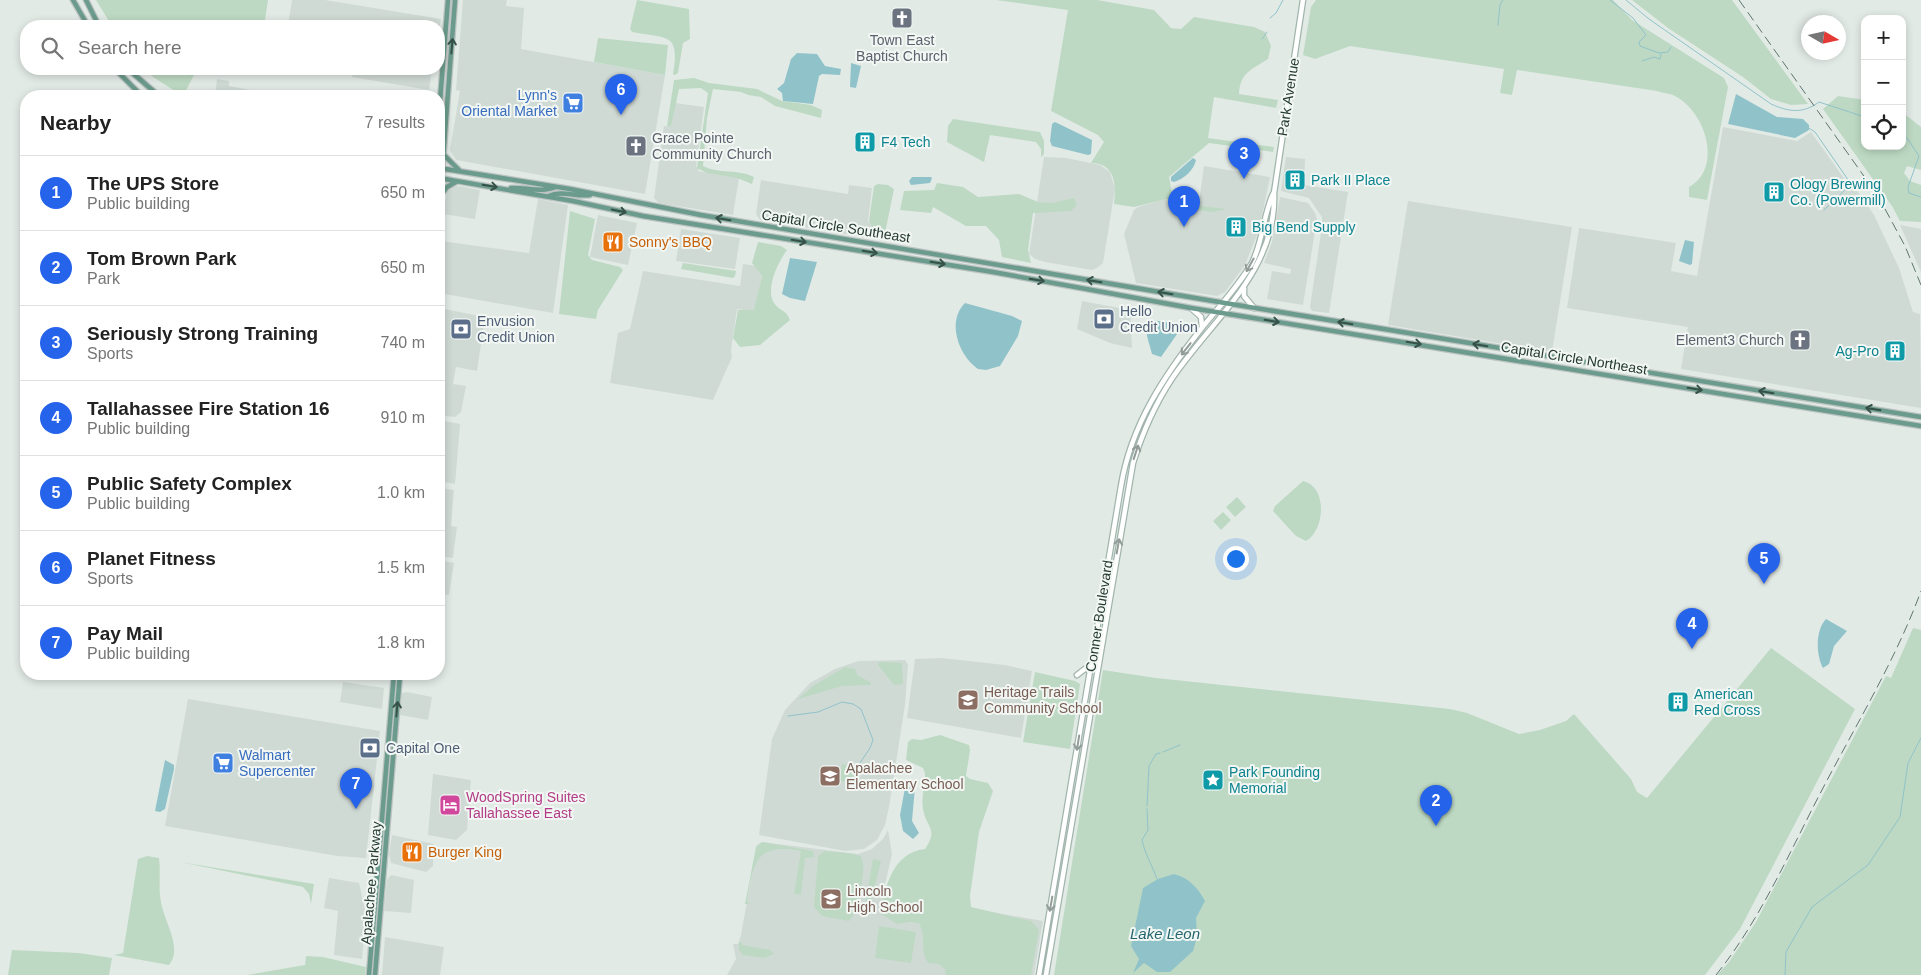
<!DOCTYPE html>
<html lang="en">
<head>
<meta charset="utf-8">
<style>
  body { margin:0; font-family:Helvetica,sans-serif; background:#f6f6f6; color:#222 }
  .controls { position:absolute; right:15px; top:15px; display:grid; overflow:hidden; border-radius:10px; box-shadow:0 2px 8px #0003 }
  .controls button { width:45px; height:45px; display:grid; place-items:center; padding:0; border:0; border-bottom:1px solid #e0e0e0; background:#fff; color:#222; font:25px sans-serif }
  .compass { position:absolute; left:1801px; top:15px; width:45px; height:45px; border-radius:50%; background:#fff; box-shadow:0 2px 8px #0003; rotate:99deg }
  .you { position:absolute; left:1235px; top:558px; width:18px; height:18px; margin:-12px; border:4px solid #fff; border-radius:50%; background:#1a73e8; box-shadow:0 0 0 8px #1a73e833 }
  .badge { display:grid; place-items:center; width:32px; height:32px; border-radius:50%; background:#2563eb; color:#fff; font-size:16px; font-weight:700 }
  .pin { position:absolute; translate:-50% -41px; filter:drop-shadow(0 1px 2px #0008) }
  .pin::after { content:''; position:absolute; top:26px; width:18px; height:15px; background:inherit; clip-path:polygon(0 0,100% 0,50% 100%) }
  .list { margin:0; padding:0; list-style:none }
  h2 { display:flex; justify-content:space-between; align-items:center; height:65px; margin:0; padding:0 20px; font-size:21px }
  h2 small { font-size:16px; font-weight:400; color:#767676 }
  .list li { display:grid; grid-template-columns:32px 1fr auto; gap:15px; align-items:center; box-sizing:border-box; height:75px; padding:0 20px; border-top:1px solid #e0e0e0 }
  .list b { display:block; font-size:19px; white-space:nowrap }
  .list p { margin:0; font-size:16px; white-space:nowrap; color:#767676 }
  .list em { font-size:16px; font-style:normal; color:#767676 }
  .icon { flex:none; width:28px; height:28px; fill:none; stroke:currentColor; stroke-width:2; stroke-linecap:round; stroke-linejoin:round }
  .map { position:relative; flex:none; width:1921px; height:975px; overflow:hidden }
  .search { position:absolute; background:#fff; box-shadow:0 2px 8px #0003; left:20px; top:20px; width:425px; height:55px; display:flex; align-items:center; gap:12px; box-sizing:border-box; padding:0 18px; border-radius:20px; color:#767676; font-size:19px }
  .panel { position:absolute; background:#fff; box-shadow:0 2px 8px #0003; left:20px; top:90px; width:425px; height:590px; border-radius:20px }
  .map>svg:first-child { display:block }
  .built { fill:#d0dad5 }
  .green { fill:#bdd9c3 }
  .water { fill:#90c3c9 }
  .lines { fill:none; stroke-linecap:round; stroke-linejoin:round }
  .stream { stroke:#90c3c9; stroke-width:1 }
  .secondary-casing { stroke:#a2b5ad; stroke-width:7 }
  .primary-casing { stroke:#bdc4c2; stroke-width:7 }
  .secondary { stroke:#fff; stroke-width:4.5 }
  .primary { stroke:#6b9b8c; stroke-width:4.5 }
  .rail { stroke:#5e756e; stroke-width:1; stroke-dasharray:10 5; stroke-linecap:butt }
  .oneway { stroke:#365248 }
  .oneway2 { stroke:#929c98 }
  .labels { text-anchor:middle; dominant-baseline:central; stroke-width:4; stroke-linejoin:round; paint-order:stroke }
  .worship-label { font-size:14px; fill:#5b616d; stroke:#f2f7f4 }
  .shop-label { font-size:14px; fill:#366cbe; stroke:#f2f7f4; text-anchor:end }
  .street-label { font-size:14px; fill:#243932; stroke:#f2f7f4 }
  .culture-label { font-size:14px; fill:#0d838f; stroke:#f2f7f4; text-anchor:start }
  .food-label { font-size:14px; fill:#c56008; stroke:#f2f7f4; text-anchor:start }
  .service-label { font-size:14px; fill:#4e5e75; stroke:#f2f7f4; text-anchor:start }
  .education-label { font-size:14px; fill:#785e54; stroke:#f2f7f4; text-anchor:start }
  .hotel-label { font-size:14px; fill:#b23c85; stroke:#f2f7f4; text-anchor:start }
  .water-label { font-size:15px; font-style:italic; fill:#25666e; stroke:#f2f7f4 }
</style>
</head>
<body>
<div class="map">
<svg width="1921" height="975" viewBox="0 0 1921 975">
  <rect width="100%" height="100%" fill="#e2eae6"/>
  <path class="built" d="M 292,0 L 325,0 L 441,19 L 439,32 L 439,26 L 288,26 Z
    M 463,0 L 507,0 L 506,6 L 524,8 L 521,49 L 665,75 L 645,194 L 456,160 L 450,150 L 460,91 L 456,90 Z
    M 353,69 L 432,69 L 429,90 L 352,77 Z
    M 217,79 L 229,81 L 229,86 L 283,96 L 215,96 Z
    M 675,103 L 704,107 L 696,167 L 699,168 L 698,171 L 739,178 L 733,215 L 659,203 L 654,198 L 664,126 L 671,127 Z
    M 1723,127 L 1797,141 L 1811,132 L 1848,184 L 1858,192 L 1874,215 L 1899,268 L 1913,312 L 1920,314 L 1921,408 L 1681,369 L 1688,327 L 1567,308 L 1579,228 L 1676,243 L 1671,271 L 1697,276 Z
    M 1044,157 L 1066,158 L 1100,165 L 1110,172 L 1115,189 L 1103,263 L 1097,268 L 1092,270 L 1045,262 L 1035,259 L 1029,254 Z
    M 1286,157 L 1305,159 L 1304,185 L 1348,192 L 1329,313 L 1312,311 L 1310,307 L 1322,226 L 1322,217 L 1309,198 L 1281,191 Z
    M 1204,166 L 1270,177 L 1259,230 L 1245,265 L 1225,292 L 1217,296 L 1136,283 L 1124,234 L 1134,210 L 1138,207 L 1165,199 L 1181,207 L 1198,209 Z
    M 761,180 L 848,194 L 849,185 L 872,188 L 868,222 L 872,223 L 870,238 L 760,220 L 756,214 Z
    M 458,186 L 480,190 L 475,219 L 443,214 L 447,191 L 451,187 Z
    M 1280,197 L 1308,203 L 1315,213 L 1317,219 L 1303,305 L 1267,299 L 1272,271 L 1290,274 L 1291,269 L 1264,263 L 1272,242 Z
    M 538,199 L 568,205 L 553,313 L 439,293 L 441,241 L 529,253 Z
    M 1408,201 L 1572,227 L 1552,352 L 1388,325 Z
    M 598,215 L 637,223 L 628,265 L 590,257 Z
    M 1900,225 L 1921,229 L 1921,272 L 1920,270 Z
    M 681,229 L 740,238 L 735,269 L 676,261 Z
    M 743,264 L 757,266 L 762,273 L 756,312 L 737,309 L 731,350 L 732,357 L 713,400 L 610,383 L 618,333 L 630,329 L 643,271 L 740,286 Z
    M 1082,301 L 1130,310 L 1132,348 L 1110,343 L 1077,329 Z
    M 439,308 L 485,317 L 477,371 L 456,367 L 453,384 L 466,386 L 461,412 L 455,417 L 439,415 Z
    M 439,420 L 460,424 L 455,484 L 439,481 Z
    M 439,488 L 454,490 L 451,526 L 457,527 L 453,558 L 439,556 Z
    M 439,560 L 454,563 L 449,595 L 439,594 Z
    M 941,658 L 1005,665 L 1032,671 L 1021,738 L 907,718 L 915,659 Z
    M 905,660 L 908,665 L 905,705 L 889,807 L 885,825 L 877,840 L 864,849 L 845,851 L 759,835 L 772,739 L 785,710 L 810,683 L 835,669 L 858,661 Z
    M 343,682 L 384,688 L 382,709 L 340,702 Z
    M 407,692 L 432,697 L 428,720 L 400,715 L 402,693 Z
    M 188,699 L 380,731 L 366,858 L 337,856 L 165,826 Z
    M 433,774 L 471,780 L 467,830 L 456,840 L 428,835 Z
    M 888,830 L 892,854 L 883,893 L 1043,921 L 1034,975 L 727,975 L 736,959 L 733,944 L 738,944 L 741,935 L 757,845 L 762,842 L 858,854 L 872,849 L 883,839 Z
    M 392,835 L 434,844 L 433,866 L 426,872 L 391,863 L 389,854 Z
    M 391,875 L 414,880 L 411,913 L 384,911 L 387,880 Z
    M 329,878 L 359,883 L 366,914 L 362,959 L 334,955 L 338,911 L 324,908 Z
    M 385,937 L 444,947 L 440,975 L 382,975 Z"/>
  <path class="green" d="M 96,0 L 268,0 L 264,26 L 112,26 Z
    M 637,0 L 689,9 L 690,39 L 683,43 L 678,73 L 675,75 L 673,74 C 680,32 668,39 632,32 L 630,29 Z
    M 996,0 L 1097,0 L 1154,10 L 1171,28 L 1181,29 L 1194,17 L 1254,27 L 1265,32 L 1271,46 L 1268,59 C 1251,70 1240,73 1239,94 L 1278,100 L 1276,108 L 1214,97 L 1208,138 L 1274,147 L 1273,152 L 1209,143 L 1169,177 L 1173,198 L 1200,206 L 1227,209 L 1213,212 L 1190,209 L 1166,199 L 1134,207 L 1114,204 C 1116,184 1116,164 1091,163 L 1104,142 L 1098,135 L 1051,111 L 1068,10 Z
    M 1316,0 L 1613,0 L 1632,20 L 1724,78 L 1728,87 L 1707,200 L 1689,197 L 1689,187 C 1723,168 1706,112 1675,96 C 1670,93 1662,93 1657,91 L 1517,70 L 1512,95 L 1500,93 L 1504,69 L 1350,46 L 1315,59 L 1303,55 L 1311,7 Z
    M 1632,0 L 1732,0 L 1808,104 L 1791,105 L 1771,99 L 1743,77 L 1668,28 Z
    M 598,38 L 668,45 L 665,75 L 594,62 Z
    M 145,69 L 213,69 L 210,73 L 195,73 L 183,96 L 153,77 Z
    M 694,78 L 709,83 L 757,89 L 782,101 L 811,105 L 822,110 L 821,118 L 775,106 L 761,97 L 748,95 L 741,92 L 713,89 L 707,118 L 703,166 C 718,174 739,169 754,177 L 752,184 L 737,178 L 707,173 L 697,168 L 708,93 L 701,88 L 679,89 L 671,127 L 667,126 L 674,80 Z
    M 1838,96 L 1865,100 L 1865,146 L 1902,146 L 1902,112 L 1921,127 L 1921,170 L 1907,166 L 1904,173 L 1910,181 L 1921,185 L 1921,222 L 1900,221 L 1892,206 L 1823,109 Z
    M 953,119 L 1040,132 L 1044,141 L 1044,154 L 1041,157 L 1041,149 L 1036,142 L 990,135 L 984,162 L 947,142 L 948,126 Z
    M 937,183 L 963,187 L 978,197 L 1019,194 L 1038,202 L 1052,203 L 1074,198 L 1077,205 L 1071,211 L 1033,213 L 1028,250 L 1031,263 L 1002,257 L 999,240 L 986,226 L 966,226 L 933,207 L 931,213 L 900,210 L 904,191 L 934,190 Z
    M 878,184 L 888,185 L 894,189 L 884,238 L 877,237 L 869,221 L 874,186 Z
    M 570,211 L 595,219 L 588,255 L 592,260 L 620,267 L 623,270 L 598,310 L 596,319 L 559,314 Z
    M 758,242 L 781,246 L 787,250 C 778,262 765,289 774,303 C 779,311 786,309 790,320 L 760,345 L 740,347 L 733,338 L 738,310 L 754,310 L 762,276 L 752,263 Z
    M 683,263 L 736,271 L 735,276 L 733,278 L 681,269 Z
    M 1303,481 C 1328,487 1325,530 1306,541 L 1296,536 L 1273,511 L 1275,506 Z
    M 1237,497 L 1246,507 L 1235,517 L 1226,507 Z
    M 1223,512 L 1231,520 L 1221,530 L 1213,521 Z
    M 1913,628 L 1921,630 L 1921,975 L 1717,975 L 1729,962 L 1756,922 L 1886,676 L 1891,678 Z
    M 1771,648 L 1855,709 L 1740,929 L 1705,975 L 1054,975 L 1103,670 L 1156,678 L 1450,709 L 1467,713 L 1519,734 L 1540,730 L 1566,721 L 1574,714 L 1631,779 L 1637,792 L 1647,798 Z
    M 879,662 L 902,663 L 903,684 L 894,685 L 878,665 Z
    M 845,667 L 855,669 L 857,675 L 870,682 L 871,685 L 842,686 L 798,699 L 813,686 Z
    M 1035,672 L 1075,681 L 1080,684 L 1070,749 L 1023,742 Z
    M 940,735 L 969,745 L 970,750 L 966,776 L 970,779 L 988,783 L 993,791 L 979,832 L 970,896 L 971,907 L 1031,921 L 1039,930 L 1031,975 L 946,975 L 945,969 L 939,964 L 928,963 C 919,948 927,939 919,923 L 910,922 L 897,924 L 880,913 C 886,886 892,853 925,849 C 939,828 926,828 923,809 C 921,798 925,784 925,773 L 923,768 L 906,760 L 908,742 L 912,739 L 921,740 Z
    M 842,764 L 856,766 L 853,783 L 839,781 Z
    M 762,842 L 813,851 L 814,857 L 805,858 L 801,895 L 794,894 L 801,851 C 755,842 753,864 747,902 L 750,904 L 745,904 L 756,847 Z
    M 825,851 C 833,852 854,853 860,856 C 869,861 857,916 849,921 L 822,916 L 814,907 L 818,856 Z
    M 147,856 L 159,858 C 161,873 158,888 161,902 C 163,915 174,936 174,947 C 175,954 173,960 169,965 L 114,955 L 123,953 L 138,859 Z
    M 873,859 L 881,861 L 869,910 L 872,912 L 866,913 L 862,909 L 864,911 Z
    M 180,862 L 314,884 L 311,904 L 309,894 L 303,887 Z
    M 879,926 L 916,932 L 911,963 L 875,958 Z
    M 742,942 L 742,945 L 770,950 L 774,954 L 764,958 L 743,955 L 739,950 L 739,943 Z
    M 12,950 L 79,953 L 112,958 L 109,975 L 8,975 Z
    M 306,956 L 323,957 L 366,967 L 365,975 L 247,975 L 305,965 Z"/>
  <path class="water" d="M 797,53 L 817,54 L 825,66 L 841,69 L 840,75 L 822,74 L 819,76 L 813,104 L 783,101 L 782,93 L 777,89 L 784,83 L 791,59 Z
    M 851,63 L 861,66 L 856,88 L 850,87 Z
    M 1736,94 L 1777,117 L 1803,119 L 1809,125 L 1809,130 L 1795,138 L 1728,124 Z
    M 1055,122 L 1092,140 L 1091,154 L 1088,155 L 1052,146 L 1050,141 L 1052,124 Z
    M 1193,158 L 1196,160 C 1194,170 1184,179 1174,182 L 1171,181 L 1171,177 Z
    M 912,177 L 931,177 L 932,178 L 930,183 L 911,185 L 909,181 Z
    M 1685,240 L 1694,242 L 1692,264 L 1690,265 L 1679,261 Z
    M 790,258 L 817,262 L 805,301 L 790,298 L 782,294 Z
    M 965,303 L 1012,316 L 1022,321 L 1018,336 L 1000,366 L 986,370 L 978,369 C 959,356 946,322 965,303 Z
    M 1152,320 L 1179,324 L 1182,327 L 1161,357 L 1152,354 C 1150,344 1141,327 1152,320 Z
    M 1826,619 L 1847,631 L 1834,646 L 1829,664 L 1823,668 C 1816,655 1815,631 1826,619 Z
    M 165,760 L 174,765 L 174,769 L 165,809 L 160,812 L 155,811 Z
    M 910,784 L 915,787 L 912,821 L 919,833 L 913,839 L 903,831 L 900,815 L 905,788 L 906,785 Z
    M 1174,874 C 1189,878 1198,888 1205,901 L 1196,918 L 1197,937 L 1193,951 L 1170,972 L 1157,972 L 1144,963 L 1133,973 L 1139,959 L 1131,946 L 1143,888 L 1158,879 Z"/>
  <g class="lines">
    <path class="stream" d="M 1610,0 L 1633,18 L 1646,35 L 1639,42 L 1640,46 L 1659,53 L 1668,52 L 1671,47
      M 1626,0 L 1649,19 L 1771,104 C 1789,112 1803,114 1819,102 L 1865,117
      M 1270,18 L 1276,13 L 1283,0
      M 1498,25 L 1500,5 L 1503,0
      M 1262,39 L 1267,32
      M 1642,61 L 1654,57 L 1660,59 L 1661,54
      M 1807,127 L 1815,132 L 1851,184 L 1824,210
      M 1902,136 L 1907,138 L 1919,156 L 1908,187 L 1909,193 L 1921,197
      M 788,716 L 818,712 L 842,702 L 853,704 L 861,709 L 873,740 L 870,748 L 860,763 L 857,785
      M 1163,752 L 1180,745
      M 1147,806 L 1149,766 L 1156,754 L 1160,753
      M 1147,809 L 1148,830 L 1142,840 C 1145,854 1152,865 1157,879
      M 1785,975 L 1786,952 L 1812,907 L 1868,865 L 1900,817 L 1908,763 L 1921,738"/>
    <g class="secondary-casing">
      <path id="secondary" d="M 1244,288 L 1244,296 L 1254,308
        M 1192,309 L 1201,317 L 1202,327
        M 1077,675 L 1090,665
        M 1039,975 L 1121,486 C 1131,425 1164,376 1201,329 C 1218,308 1238,287 1252,263 C 1263,241 1263,216 1273,194
        M 1046,975 L 1133,463 C 1142,434 1154,406 1171,380 C 1211,320 1277,272 1274,193 L 1303,0"/>
    </g>
    <g class="primary-casing">
      <path id="primary" d="M 73,0 L 88,26
        M 86,0 L 99,26
        M 115,69 L 142,96
        M 128,69 L 159,96
        M 439,114 L 448,0
        M 444,155 L 459,170
        M 439,168 L 570,189 L 701,215 L 1231,304 L 1921,417
        M 439,178 L 573,201 L 643,216 L 993,272 L 1191,308 L 1921,426
        M 511,188 C 525,187 542,193 555,187
        M 441,195 L 447,187 L 456,182
        M 549,196 C 561,190 577,197 590,195
        M 439,212 L 455,0
        M 369,975 L 394,674
        M 375,975 L 400,674"/>
    </g>
    <use href="#secondary" class="secondary"/>
    <use href="#primary" class="primary"/>
    <path class="rail" d="M 1739,0 L 1878,196 L 1905,246 L 1921,285
      M 1716,975 C 1761,919 1790,851 1823,788 C 1857,723 1896,659 1921,591"/>
  </g>
  <defs><path id="oneway-shaft" d="M-6 0H5M1.5-3L5.5 0L1.5 3" fill="none" stroke-width="1.6" stroke-linecap="round" stroke-linejoin="round" transform="scale(1.25)"/></defs>
  <g class="oneway">
    <use href="#oneway-shaft" transform="translate(452 46) rotate(-85)"/>
    <use href="#oneway-shaft" transform="translate(490 186) rotate(9)"/>
    <use href="#oneway-shaft" transform="translate(619 211) rotate(12)"/>
    <use href="#oneway-shaft" transform="translate(723 219) rotate(-171)"/>
    <use href="#oneway-shaft" transform="translate(799 241) rotate(9)"/>
    <use href="#oneway-shaft" transform="translate(870 252) rotate(10)"/>
    <use href="#oneway-shaft" transform="translate(938 263) rotate(9)"/>
    <use href="#oneway-shaft" transform="translate(1037 280) rotate(10)"/>
    <use href="#oneway-shaft" transform="translate(1094 281) rotate(-170)"/>
    <use href="#oneway-shaft" transform="translate(1165 293) rotate(-171)"/>
    <use href="#oneway-shaft" transform="translate(1272 321) rotate(9)"/>
    <use href="#oneway-shaft" transform="translate(1345 323) rotate(-171)"/>
    <use href="#oneway-shaft" transform="translate(1414 343) rotate(9)"/>
    <use href="#oneway-shaft" transform="translate(1480 345) rotate(-171)"/>
    <use href="#oneway-shaft" transform="translate(1695 389) rotate(9)"/>
    <use href="#oneway-shaft" transform="translate(1766 392) rotate(-171)"/>
    <use href="#oneway-shaft" transform="translate(1873 409) rotate(-171)"/>
    <use href="#oneway-shaft" transform="translate(397 709) rotate(-85)"/>
  </g>
  <g class="oneway2">
    <use href="#oneway-shaft" transform="translate(1250 265) rotate(119)"/>
    <use href="#oneway-shaft" transform="translate(1186 349) rotate(128)"/>
    <use href="#oneway-shaft" transform="translate(1136 452) rotate(-72)"/>
    <use href="#oneway-shaft" transform="translate(1118 546) rotate(-80)"/>
    <use href="#oneway-shaft" transform="translate(1078 743) rotate(99)"/>
    <use href="#oneway-shaft" transform="translate(1051 904) rotate(100)"/>
  </g>
  <defs>
    <g id="church-square" transform="scale(1.125)"><rect x="-9" y="-9" width="18" height="18" rx="4" fill="#6b7280" stroke="#f2f7f4"/><path d="M-1.2-6h2.4v3.5h3.3v2.4h-3.3V6h-2.4V-.1h-3.3v-2.4h3.3Z" fill="#fff"/></g>
    <g id="supermarket-square" transform="scale(1.125)"><rect x="-9" y="-9" width="18" height="18" rx="4" fill="#3f7fe0" stroke="#f2f7f4"/><path d="M-6-5.5h2.5l.6 2H6L4.5 2H-2.5L-4.4-4H-6ZM-1.5 3.2a1.3 1.3 0 1 0 .1 0ZM3 3.2a1.3 1.3 0 1 0 .1 0Z" fill="#fff"/></g>
    <g id="building-square" transform="scale(1.125)"><rect x="-9" y="-9" width="18" height="18" rx="4" fill="#0f9aa8" stroke="#f2f7f4"/><path d="M-4-6H4V6H1V3H-1V6H-4ZM-2.5-4.3h1.7v1.8h-1.7ZM.8-4.3h1.7v1.8H.8ZM-2.5-1h1.7V.8h-1.7ZM.8-1h1.7V.8H.8Z" fill="#fff"/></g>
    <g id="restaurant-square" transform="scale(1.125)"><rect x="-9" y="-9" width="18" height="18" rx="4" fill="#e8710a" stroke="#f2f7f4"/><path d="M-5-6h1v4h1v-4h1v4h1v-4h1v5L-1.5 .5V6h-2V.5L-5-1ZM5-6V6H3V1.5H1.5Q1.5-4 5-6Z" fill="#fff"/></g>
    <g id="bank-square" transform="scale(1.125)"><rect x="-9" y="-9" width="18" height="18" rx="4" fill="#5c6f8a" stroke="#f2f7f4"/><path d="M-6-4H6V4H-6ZM0-2.3a2.3 2.3 0 1 0 0 4.6a2.3 2.3 0 1 0 0-4.6Z" fill="#fff"/></g>
    <g id="school-square" transform="scale(1.125)"><rect x="-9" y="-9" width="18" height="18" rx="4" fill="#8d6e63" stroke="#f2f7f4"/><path d="M0-5L7-2L0 1L-7-2ZM-4 1L0 2.5L4 1V4Q0 6-4 4Z" fill="#fff"/></g>
    <g id="sight-square" transform="scale(1.125)"><rect x="-9" y="-9" width="18" height="18" rx="4" fill="#0f9aa8" stroke="#f2f7f4"/><path d="M0-6L1.8-2.2L6-1.7L2.9 1.2L3.7 5.4L0 3.3L-3.7 5.4L-2.9 1.2L-6-1.7L-1.8-2.2Z" fill="#fff"/></g>
    <g id="hotel-square" transform="scale(1.125)"><rect x="-9" y="-9" width="18" height="18" rx="4" fill="#d1479c" stroke="#f2f7f4"/><path d="M-6-4.5h1.5V1H6V5H4.5V3h-9V5H-6ZM-4 0a1.8 1.8 0 1 1 3.6 0ZM.5 0V-2.5h3Q6-2.5 6 0Z" fill="#fff"/></g>
  </defs>
  <g fill-rule="evenodd">
    <use href="#church-square" x="902" y="18"/>
    <use href="#supermarket-square" x="573" y="103"/>
    <use href="#building-square" x="865" y="142"/>
    <use href="#church-square" x="636" y="146"/>
    <use href="#building-square" x="1295" y="180"/>
    <use href="#building-square" x="1774" y="192"/>
    <use href="#building-square" x="1236" y="227"/>
    <use href="#restaurant-square" x="613" y="242"/>
    <use href="#bank-square" x="1104" y="319"/>
    <use href="#bank-square" x="461" y="329"/>
    <use href="#church-square" x="1800" y="340"/>
    <use href="#building-square" x="1895" y="351"/>
    <use href="#school-square" x="968" y="700"/>
    <use href="#building-square" x="1678" y="702"/>
    <use href="#bank-square" x="370" y="748"/>
    <use href="#supermarket-square" x="223" y="763"/>
    <use href="#school-square" x="830" y="776"/>
    <use href="#sight-square" x="1213" y="780"/>
    <use href="#hotel-square" x="450" y="805"/>
    <use href="#restaurant-square" x="412" y="852"/>
    <use href="#school-square" x="831" y="899"/>
  </g>
  <g class="labels">
    <g class="worship-label">
      <text x="902" y="40">Town East<tspan x="902" dy="16">Baptist Church</tspan></text>
      <text x="652" y="138" text-anchor="start">Grace Pointe<tspan x="652" dy="16">Community Church</tspan></text>
      <text x="1784" y="340" text-anchor="end">Element3 Church</text>
    </g>
    <g class="shop-label">
      <text x="557" y="95">Lynn's<tspan x="557" dy="16">Oriental Market</tspan></text>
      <text x="239" y="755" text-anchor="start">Walmart<tspan x="239" dy="16">Supercenter</tspan></text>
    </g>
    <g class="street-label">
      <text transform="translate(1288 97) rotate(-81)">Park Avenue</text>
      <text transform="translate(836 226) rotate(9)">Capital Circle Southeast</text>
      <text transform="translate(1574 358) rotate(9)">Capital Circle Northeast</text>
      <text transform="translate(1099 616) rotate(-81)">Conner Boulevard</text>
      <text transform="translate(371 883) rotate(-85)">Apalachee Parkway</text>
    </g>
    <g class="culture-label">
      <text x="881" y="142">F4 Tech</text>
      <text x="1311" y="180">Park II Place</text>
      <text x="1790" y="184">Ology Brewing<tspan x="1790" dy="16">Co. (Powermill)</tspan></text>
      <text x="1252" y="227">Big Bend Supply</text>
      <text x="1879" y="351" text-anchor="end">Ag-Pro</text>
      <text x="1694" y="694">American<tspan x="1694" dy="16">Red Cross</tspan></text>
      <text x="1229" y="772">Park Founding<tspan x="1229" dy="16">Memorial</tspan></text>
    </g>
    <g class="food-label">
      <text x="629" y="242">Sonny's BBQ</text>
      <text x="428" y="852">Burger King</text>
    </g>
    <g class="service-label">
      <text x="1120" y="311">Hello<tspan x="1120" dy="16">Credit Union</tspan></text>
      <text x="477" y="321">Envusion<tspan x="477" dy="16">Credit Union</tspan></text>
      <text x="386" y="748">Capital One</text>
    </g>
    <g class="education-label">
      <text x="984" y="692">Heritage Trails<tspan x="984" dy="16">Community School</tspan></text>
      <text x="846" y="768">Apalachee<tspan x="846" dy="16">Elementary School</tspan></text>
      <text x="847" y="891">Lincoln<tspan x="847" dy="16">High School</tspan></text>
    </g>
    <g class="hotel-label">
      <text x="466" y="797">WoodSpring Suites<tspan x="466" dy="16">Tallahassee East</tspan></text>
    </g>
    <g class="water-label">
      <text x="1165" y="933">Lake Leon</text>
    </g>
  </g>
</svg>
<div class="controls">
<button>+</button>
<button>−</button>
<button><svg class="icon" aria-label="locate" viewBox="0 0 24 24"><circle cx="12" cy="12" r="6"/><path d="M12 2v4M12 18v4M2 12h4M18 12h4"/></svg></button>
</div>
<svg class="compass" viewBox="-18 -18 36 36"><path d="M0-13l5 13h-10z" fill="#e53935"/><path d="M0 13l5-13h-10z" fill="#767676"/></svg>
<div class="you"></div>
<div class="pin badge" style="left:1184px;top:227px">1</div>
<div class="pin badge" style="left:1436px;top:826px">2</div>
<div class="pin badge" style="left:1244px;top:179px">3</div>
<div class="pin badge" style="left:1692px;top:649px">4</div>
<div class="pin badge" style="left:1764px;top:584px">5</div>
<div class="pin badge" style="left:621px;top:115px">6</div>
<div class="pin badge" style="left:356px;top:809px">7</div>
<div class="search"><svg class="icon" aria-label="search" viewBox="0 0 24 24"><circle cx="10" cy="10" r="6"/><path d="M15 15l6 6"/></svg>Search here</div>
<section class="panel">
<h2>Nearby<small>7 results</small></h2>
<ul class="list">
<li><span class="badge">1</span><div><b>The UPS Store</b><p>Public building</p></div><em>650 m</em></li>
<li><span class="badge">2</span><div><b>Tom Brown Park</b><p>Park</p></div><em>650 m</em></li>
<li><span class="badge">3</span><div><b>Seriously Strong Training</b><p>Sports</p></div><em>740 m</em></li>
<li><span class="badge">4</span><div><b>Tallahassee Fire Station 16</b><p>Public building</p></div><em>910 m</em></li>
<li><span class="badge">5</span><div><b>Public Safety Complex</b><p>Public building</p></div><em>1.0 km</em></li>
<li><span class="badge">6</span><div><b>Planet Fitness</b><p>Sports</p></div><em>1.5 km</em></li>
<li><span class="badge">7</span><div><b>Pay Mail</b><p>Public building</p></div><em>1.8 km</em></li>
</ul>
</section>
</div>
</body>
</html>
